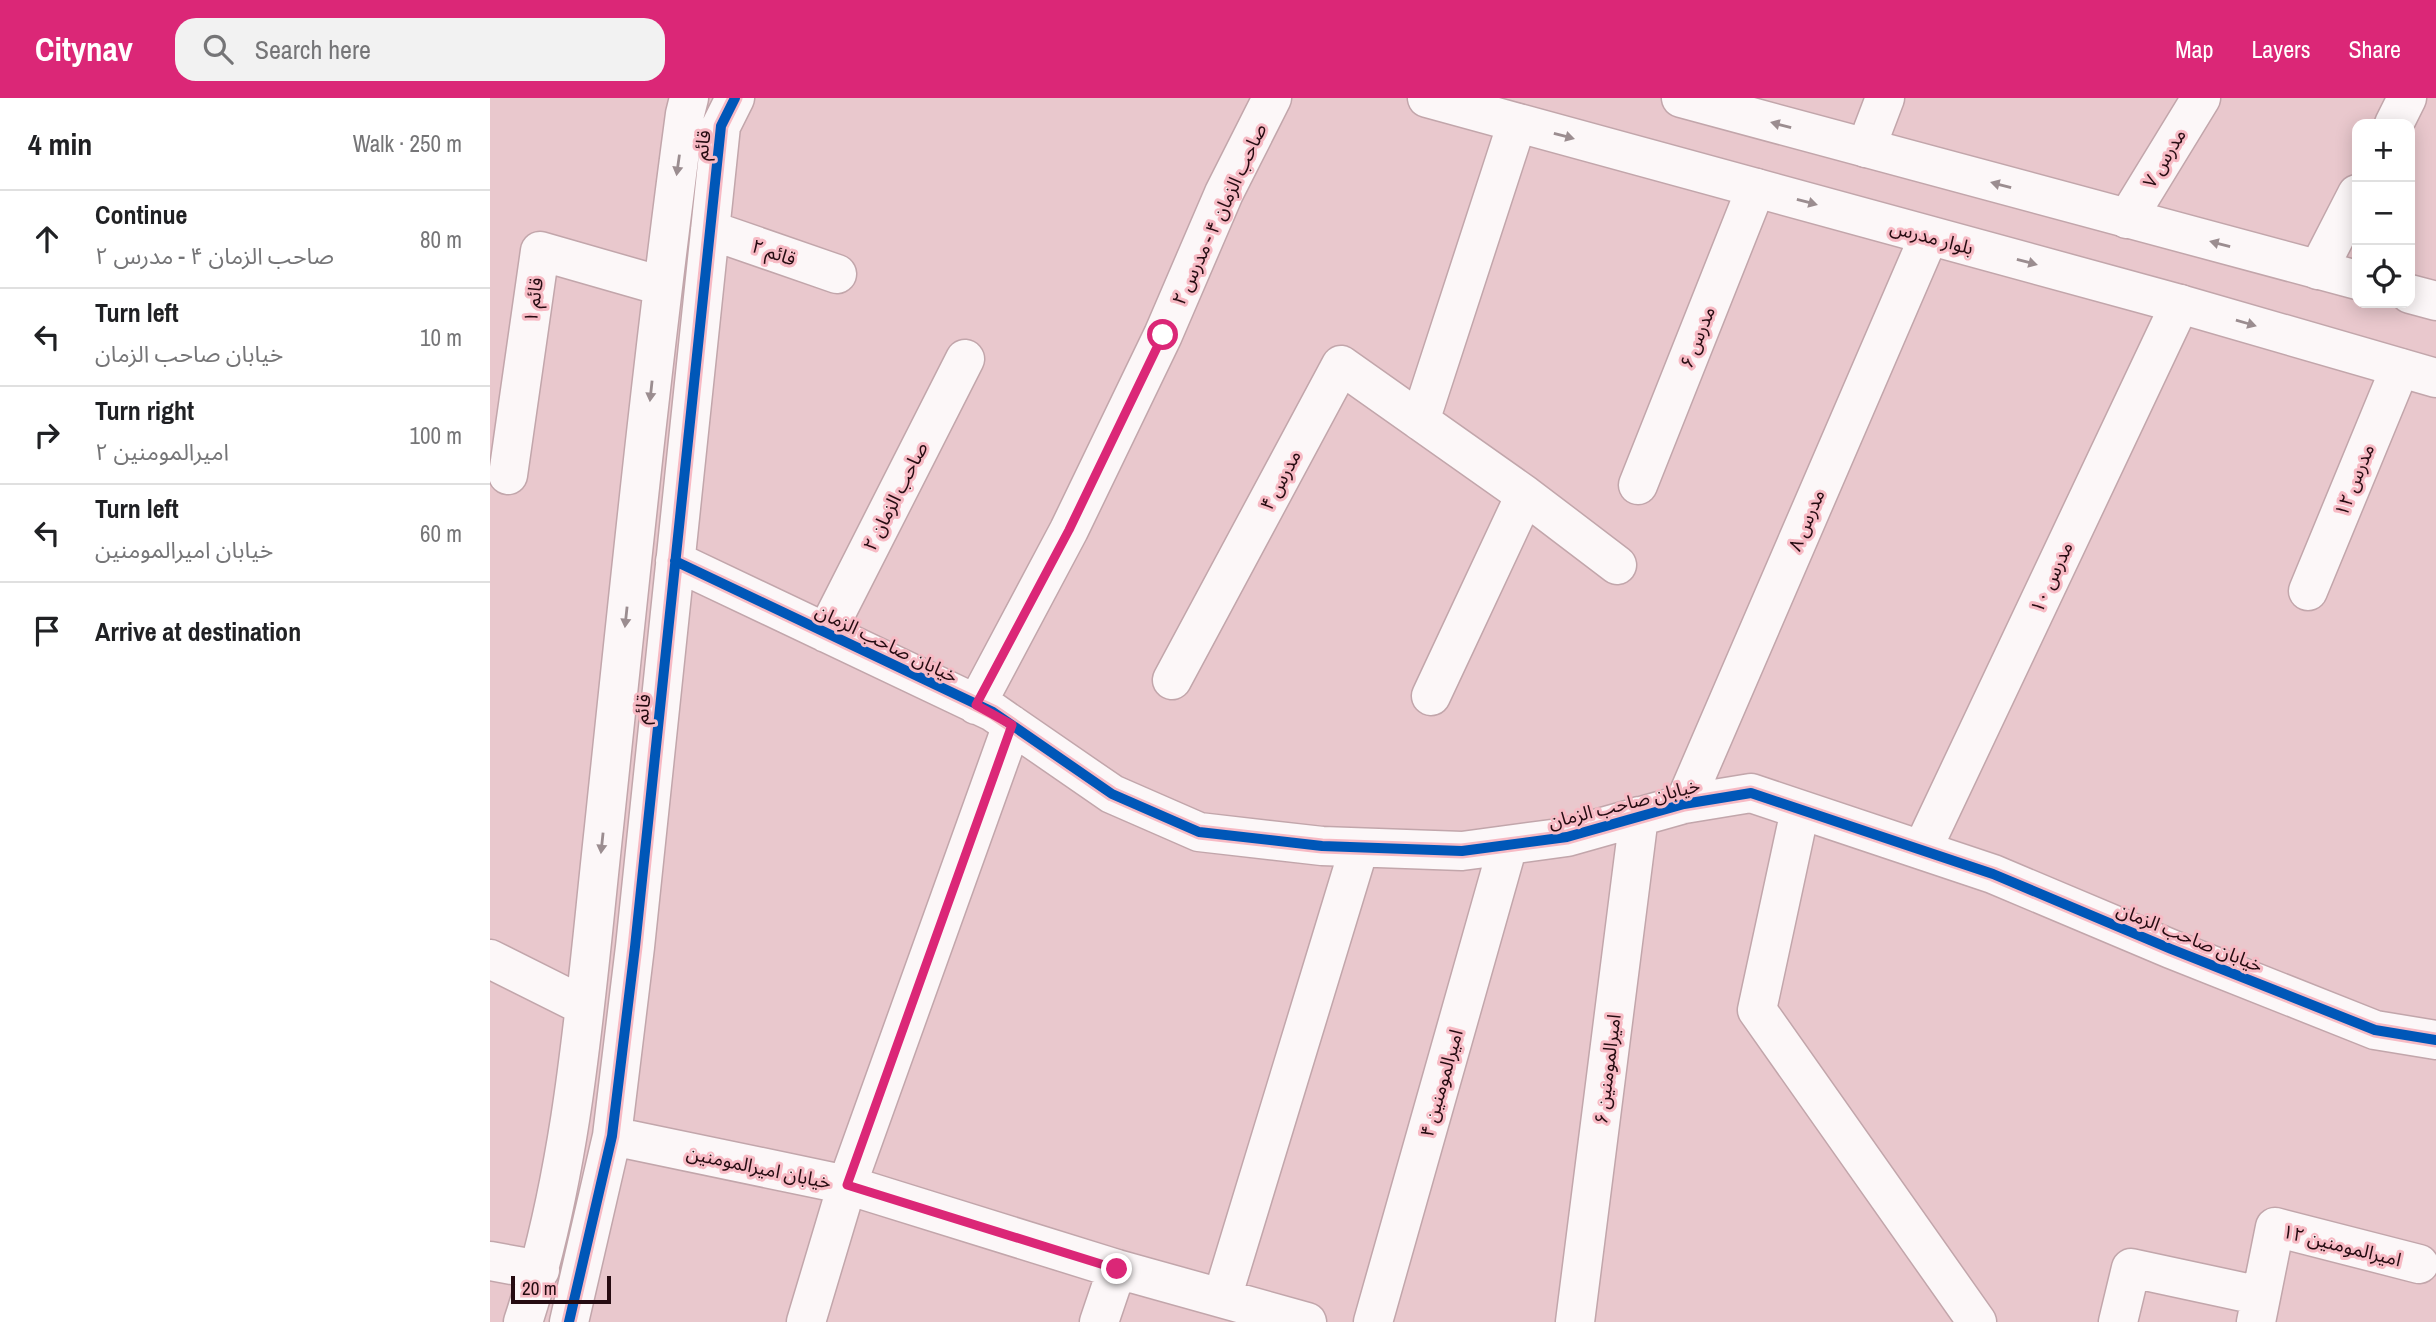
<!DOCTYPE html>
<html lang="en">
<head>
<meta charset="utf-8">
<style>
  body { margin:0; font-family:"Archivo Narrow","Noto Sans Arabic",sans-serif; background:#f2f2f2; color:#202124 }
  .controls { position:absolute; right:21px; top:21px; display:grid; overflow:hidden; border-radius:14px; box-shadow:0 4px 18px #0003 }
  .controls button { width:63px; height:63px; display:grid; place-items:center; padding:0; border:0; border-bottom:2px solid #e0e0e0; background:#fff; color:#202124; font:35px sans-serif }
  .scale { position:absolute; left:21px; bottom:18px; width:100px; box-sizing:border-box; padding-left:7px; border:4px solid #250b11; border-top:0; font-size:19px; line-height:24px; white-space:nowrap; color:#250b11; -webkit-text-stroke:5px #f7bac4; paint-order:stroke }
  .stop { position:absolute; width:21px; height:21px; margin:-16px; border:5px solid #db2777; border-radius:50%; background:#fff }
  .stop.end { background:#db2777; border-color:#fff; box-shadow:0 2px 7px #0008 }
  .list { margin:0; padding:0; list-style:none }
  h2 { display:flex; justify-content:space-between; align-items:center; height:91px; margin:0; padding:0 28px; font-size:30px }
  h2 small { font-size:23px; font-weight:400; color:#757577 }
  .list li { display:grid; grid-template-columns:46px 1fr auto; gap:21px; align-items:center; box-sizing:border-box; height:98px; padding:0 28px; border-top:2px solid #e0e0e0 }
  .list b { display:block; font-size:26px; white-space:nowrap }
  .list p { margin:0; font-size:23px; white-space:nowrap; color:#757577 }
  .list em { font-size:23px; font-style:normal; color:#757577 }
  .icon { flex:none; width:38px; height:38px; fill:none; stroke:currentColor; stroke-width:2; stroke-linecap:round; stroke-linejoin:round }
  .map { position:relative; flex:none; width:1946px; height:1224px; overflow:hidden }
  header { display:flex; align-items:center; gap:42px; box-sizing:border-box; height:98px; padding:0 35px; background:#db2777; color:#fff }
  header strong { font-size:33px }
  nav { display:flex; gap:38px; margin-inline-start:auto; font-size:24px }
  .search { width:490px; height:63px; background:#f2f2f2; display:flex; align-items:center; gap:18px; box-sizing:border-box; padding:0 24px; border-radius:21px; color:#757577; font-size:26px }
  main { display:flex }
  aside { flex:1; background:#fff }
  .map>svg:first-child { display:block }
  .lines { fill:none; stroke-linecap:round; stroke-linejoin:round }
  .minor-casing { stroke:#c2a6ab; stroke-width:41 }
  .major-casing { stroke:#c2a6ab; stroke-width:41 }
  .minor { stroke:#fcf7f8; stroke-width:38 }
  .major { stroke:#fcf7f8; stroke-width:38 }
  .cycleway-casing { stroke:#f7bac4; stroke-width:15 }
  .cycleway { stroke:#0057b8; stroke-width:10 }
  .oneway { fill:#9b8d90 }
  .route { stroke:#db2777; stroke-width:9 }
  .labels { text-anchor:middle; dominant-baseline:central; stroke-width:6; stroke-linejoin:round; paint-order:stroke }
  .street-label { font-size:19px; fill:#250b11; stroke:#f7bac4 }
</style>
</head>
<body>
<header>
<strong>Citynav</strong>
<div class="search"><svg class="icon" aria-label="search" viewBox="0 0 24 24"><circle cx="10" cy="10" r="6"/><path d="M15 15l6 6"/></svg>Search here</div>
<nav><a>Map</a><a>Layers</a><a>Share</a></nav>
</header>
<main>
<aside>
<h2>4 min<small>Walk · 250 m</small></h2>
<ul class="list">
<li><svg class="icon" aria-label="ahead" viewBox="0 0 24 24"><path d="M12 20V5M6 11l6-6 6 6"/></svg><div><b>Continue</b><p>صاحب الزمان ۴ - مدرس ۲</p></div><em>80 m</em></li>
<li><svg class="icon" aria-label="left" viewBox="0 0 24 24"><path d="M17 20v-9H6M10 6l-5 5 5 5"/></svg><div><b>Turn left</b><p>خیابان صاحب الزمان</p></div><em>10 m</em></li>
<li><svg class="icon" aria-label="right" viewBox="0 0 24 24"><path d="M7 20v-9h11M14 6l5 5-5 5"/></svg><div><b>Turn right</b><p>امیرالمومنین ۲</p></div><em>100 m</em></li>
<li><svg class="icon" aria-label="left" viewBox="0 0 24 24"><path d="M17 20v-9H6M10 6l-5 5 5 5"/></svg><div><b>Turn left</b><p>خیابان امیرالمومنین</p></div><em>60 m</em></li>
<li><svg class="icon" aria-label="arrive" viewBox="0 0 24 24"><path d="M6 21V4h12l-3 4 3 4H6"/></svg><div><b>Arrive at destination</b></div></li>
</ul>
</aside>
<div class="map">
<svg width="1946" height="1224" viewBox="0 0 1946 1224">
  <rect width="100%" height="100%" fill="#e9c8cd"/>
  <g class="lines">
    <g class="minor-casing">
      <path id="minor" d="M 1904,26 L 1917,0
        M 1376,50 L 1395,0
        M 1637,121 L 1711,0
        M 220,132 L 347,176
        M 1828,172 L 1867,96
        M 930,323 L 1027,25
        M 18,377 L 50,153 L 172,188
        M 1148,387 L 1266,90
        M 185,463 L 503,614 L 622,696 L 709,734 L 832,748 L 972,753 L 1077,739 L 1194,706 L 1261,695 L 1503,776 L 1681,851 L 1885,932 L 1946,942
        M 1818,493 L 1910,270
        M 336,535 L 475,261
        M 682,582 L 851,267 L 1035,397 L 1127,467
        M 941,598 L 1035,397
        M 486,607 L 579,432 L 673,237 L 734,95 L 782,0
        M 1194,706 L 1439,138
        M 1310,712 L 1267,912 L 1487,1224
        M 1432,752 L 1690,206
        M 0,861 L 94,908
        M 122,1038 L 357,1087 L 627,1171 L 817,1224
        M 0,1163 L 50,1172
        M 732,1200 L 869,750
        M 33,1224 C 85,1068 96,892 114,729 C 139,491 163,253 195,16 L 199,0
        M 79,1224 L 122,1038 L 145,849 L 231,28 L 245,0
        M 316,1224 L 357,1087 L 522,627
        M 609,1224 L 627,1171
        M 883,1224 L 1018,747
        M 1085,1224 L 1149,718
        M 1628,1224 L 1641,1170 L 1771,1198
        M 1766,1224 L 1785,1129 L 1929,1166"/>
    </g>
    <g class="major-casing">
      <path id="major" d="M 937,0 L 1690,206 L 1946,280
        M 1191,0 L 1867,182
        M 1920,196 L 1946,203"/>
    </g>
    <use href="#minor" class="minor"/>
    <use href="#major" class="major"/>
    <g class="cycleway-casing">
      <path id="cycleway" d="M 185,463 L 503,614 L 622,696 L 709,734 L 832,748 L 972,753 L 1077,739 L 1194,706 L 1261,695 L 1503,776 L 1681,851 L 1885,932 L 1946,942
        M 79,1224 L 122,1038 L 145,849 L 231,28 L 245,0"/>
    </g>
    <use href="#cycleway" class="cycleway"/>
  </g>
  <defs><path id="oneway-solid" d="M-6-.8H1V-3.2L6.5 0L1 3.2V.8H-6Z" transform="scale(1.75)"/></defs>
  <g class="oneway">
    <use href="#oneway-solid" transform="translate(1291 27) rotate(-165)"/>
    <use href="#oneway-solid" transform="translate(1074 38) rotate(15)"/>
    <use href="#oneway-solid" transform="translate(188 67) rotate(98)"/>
    <use href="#oneway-solid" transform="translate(1511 87) rotate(-165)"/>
    <use href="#oneway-solid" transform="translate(1317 104) rotate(15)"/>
    <use href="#oneway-solid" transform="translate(1730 146) rotate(-165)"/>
    <use href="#oneway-solid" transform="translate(1537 164) rotate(15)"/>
    <use href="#oneway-solid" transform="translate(1756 225) rotate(16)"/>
    <use href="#oneway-solid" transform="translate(161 293) rotate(96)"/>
    <use href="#oneway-solid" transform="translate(136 519) rotate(96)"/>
    <use href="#oneway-solid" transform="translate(112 745) rotate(96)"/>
  </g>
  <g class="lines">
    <path class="route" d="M 627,1171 L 357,1087 L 522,627 L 486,607 L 579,432 L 673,237"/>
  </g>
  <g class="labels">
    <g class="street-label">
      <text transform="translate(212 47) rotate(-83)">قائم</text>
      <text transform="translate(1674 60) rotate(-59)">مدرس ۷</text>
      <text transform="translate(729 116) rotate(-65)">صاحب الزمان ۴ - مدرس ۲</text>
      <text transform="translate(1442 139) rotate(15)">بلوار مدرس</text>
      <text transform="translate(284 154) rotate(19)">قائم ۲</text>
      <text transform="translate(43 202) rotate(-82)">قائم ۱</text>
      <text transform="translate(1207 239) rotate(-68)">مدرس ۶</text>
      <text transform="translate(790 382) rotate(-62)">مدرس ۴</text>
      <text transform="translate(1864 382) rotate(-68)">مدرس ۱۲</text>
      <text transform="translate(405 398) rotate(-63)">صاحب الزمان ۲</text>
      <text transform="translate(1316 422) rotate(-67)">مدرس ۸</text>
      <text transform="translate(1561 479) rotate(-65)">مدرس ۱۰</text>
      <text transform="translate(397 545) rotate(26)">خیابان صاحب الزمان</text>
      <text transform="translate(152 611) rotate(-84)">قائم</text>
      <text transform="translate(1134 705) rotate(-14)">خیابان صاحب الزمان</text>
      <text transform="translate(1700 839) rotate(22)">خیابان صاحب الزمان</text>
      <text transform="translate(1117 971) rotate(-83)">امیرالمومنین ۶</text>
      <text transform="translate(951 985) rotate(-74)">امیرالمومنین ۴</text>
      <text transform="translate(269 1069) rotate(12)">خیابان امیرالمومنین</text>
      <text transform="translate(1852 1147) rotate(14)">امیرالمومنین ۱۲</text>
    </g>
  </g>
</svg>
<div class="controls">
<button>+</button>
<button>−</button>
<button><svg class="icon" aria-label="locate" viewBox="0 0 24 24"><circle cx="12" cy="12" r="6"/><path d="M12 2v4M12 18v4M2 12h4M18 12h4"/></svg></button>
</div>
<div class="scale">20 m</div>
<div class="stop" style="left:673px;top:237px"></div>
<div class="stop end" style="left:627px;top:1171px"></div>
</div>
</main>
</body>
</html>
